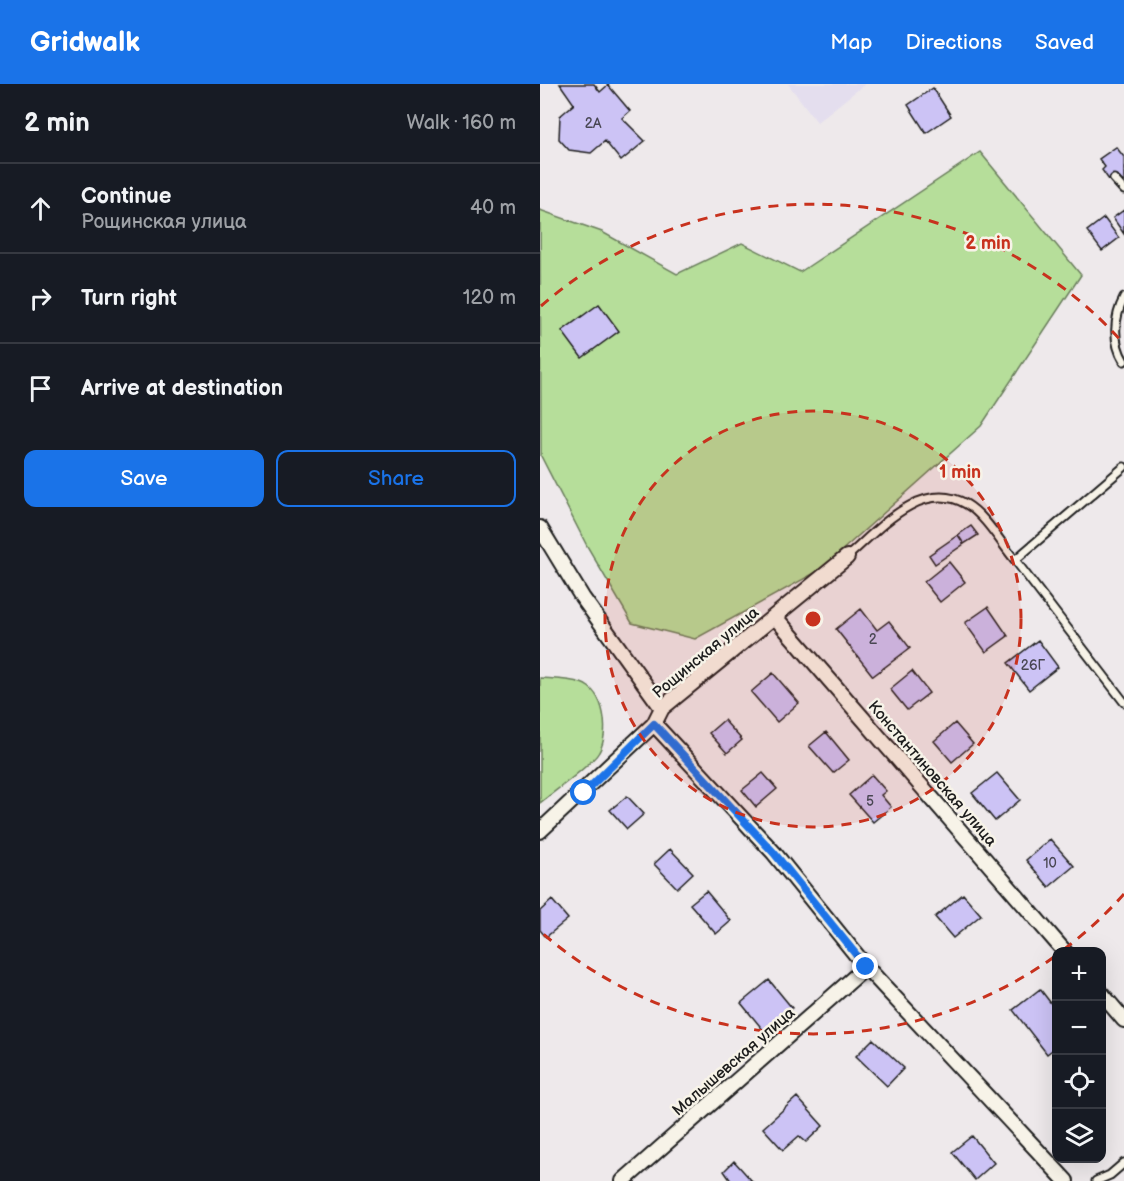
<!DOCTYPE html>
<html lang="en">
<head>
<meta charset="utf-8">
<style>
  body { margin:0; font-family:"Balsamiq Sans",sans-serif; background:#20242c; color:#f1f3f6 }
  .controls { position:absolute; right:18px; bottom:18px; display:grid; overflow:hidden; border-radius:12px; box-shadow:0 6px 24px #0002 }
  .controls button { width:54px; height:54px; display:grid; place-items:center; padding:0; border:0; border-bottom:2px solid #363941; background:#171b24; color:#f1f3f6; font:30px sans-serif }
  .stop { position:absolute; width:18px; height:18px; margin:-14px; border:4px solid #1a73e8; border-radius:50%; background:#fff }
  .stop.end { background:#1a73e8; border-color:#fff; box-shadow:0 2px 6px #0008 }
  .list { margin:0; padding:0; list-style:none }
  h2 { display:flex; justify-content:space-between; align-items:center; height:78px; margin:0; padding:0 24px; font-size:26px }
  h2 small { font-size:20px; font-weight:400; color:#9ea1a6 }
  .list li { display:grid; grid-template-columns:39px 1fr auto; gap:18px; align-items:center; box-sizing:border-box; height:90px; padding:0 24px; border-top:2px solid #363941 }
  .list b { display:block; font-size:22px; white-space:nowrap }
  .list p { margin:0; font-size:20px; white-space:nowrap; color:#9ea1a6 }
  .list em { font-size:20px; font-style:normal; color:#9ea1a6 }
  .actions { display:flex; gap:12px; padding:18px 24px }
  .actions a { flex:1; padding:14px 0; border:2px solid #1a73e8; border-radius:12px; text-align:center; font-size:21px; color:#1a73e8 }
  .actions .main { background:#1a73e8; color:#fff }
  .icon { flex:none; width:33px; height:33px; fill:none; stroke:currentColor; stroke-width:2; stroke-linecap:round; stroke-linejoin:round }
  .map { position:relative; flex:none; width:584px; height:1097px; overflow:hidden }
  header { display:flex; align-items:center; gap:36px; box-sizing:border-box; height:84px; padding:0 30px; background:#1a73e8; color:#fff }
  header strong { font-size:28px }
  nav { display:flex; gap:33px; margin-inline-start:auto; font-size:21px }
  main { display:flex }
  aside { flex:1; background:#171b24 }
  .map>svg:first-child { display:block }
  .built { fill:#e4deee }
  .green { fill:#b6de9a; stroke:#697d5b; stroke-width:1.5 }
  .building { fill:#ccc3f5; stroke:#1c1c1c; stroke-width:1.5 }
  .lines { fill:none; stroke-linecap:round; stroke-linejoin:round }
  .service-casing { stroke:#1c1c1c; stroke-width:11 }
  .minor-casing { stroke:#1c1c1c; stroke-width:18 }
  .service { stroke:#f7f3e8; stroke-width:7 }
  .minor { stroke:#f7f3e8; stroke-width:14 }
  .route { stroke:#1a73e8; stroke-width:8 }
  .ring { fill:none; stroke:#c8321e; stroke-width:3; stroke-dasharray:10 8 }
  .labels { text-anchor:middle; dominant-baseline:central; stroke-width:5; stroke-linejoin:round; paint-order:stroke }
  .number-label { font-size:14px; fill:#484652 }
  .street-label { font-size:16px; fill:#1c1c1c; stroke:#f7f3e8 }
  .centre { fill:#c8321e; stroke:#f7f3e8; stroke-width:3 }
  .ring-label { font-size:18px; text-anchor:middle; font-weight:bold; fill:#c8321e; stroke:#f7f3e8; stroke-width:5; stroke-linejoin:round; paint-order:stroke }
</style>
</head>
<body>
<header>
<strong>Gridwalk</strong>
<nav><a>Map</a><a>Directions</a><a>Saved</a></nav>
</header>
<main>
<aside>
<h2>2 min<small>Walk · 160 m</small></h2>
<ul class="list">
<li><svg class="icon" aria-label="ahead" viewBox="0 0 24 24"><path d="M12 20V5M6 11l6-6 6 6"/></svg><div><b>Continue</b><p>Рощинская улица</p></div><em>40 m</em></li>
<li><svg class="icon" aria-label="right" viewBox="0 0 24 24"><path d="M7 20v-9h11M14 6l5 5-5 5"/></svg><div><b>Turn right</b></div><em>120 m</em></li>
<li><svg class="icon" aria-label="arrive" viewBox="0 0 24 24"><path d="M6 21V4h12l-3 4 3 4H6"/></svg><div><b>Arrive at destination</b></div></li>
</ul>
<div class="actions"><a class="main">Save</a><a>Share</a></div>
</aside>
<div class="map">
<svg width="584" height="1097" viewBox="0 0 584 1097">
  <rect width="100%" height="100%" fill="#eee9eb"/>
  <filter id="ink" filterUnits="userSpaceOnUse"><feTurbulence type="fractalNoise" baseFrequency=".0167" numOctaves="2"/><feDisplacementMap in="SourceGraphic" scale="12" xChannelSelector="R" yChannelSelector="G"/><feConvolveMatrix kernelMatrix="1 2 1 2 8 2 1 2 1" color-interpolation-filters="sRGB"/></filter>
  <g filter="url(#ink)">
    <path class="built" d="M 248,0 L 325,0 L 277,38 Z"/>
    <path class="green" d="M 440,68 L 541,191 L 441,342 L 280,486 L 155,555 L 92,539 L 47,462 L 1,372 L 0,126 L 62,148 L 137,190 L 202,159 L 260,188 Z
      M 0,594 C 13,595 29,595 41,599 C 65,607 70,649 59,668 C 52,681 13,708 0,719 Z"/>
    <path class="building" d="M 20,0 L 54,0 L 60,8 L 68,1 L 90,27 L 82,34 L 105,57 L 81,77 L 65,57 L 51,69 L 29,66 L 19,55 L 20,32 L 34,20 Z
      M 393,4 L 411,32 L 386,49 L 368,21 Z
      M 576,63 L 584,73 L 584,97 L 579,101 L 573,93 L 569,96 L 562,86 L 565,83 L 559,75 Z
      M 584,126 L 584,150 L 573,134 Z
      M 564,134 L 579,154 L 562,167 L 547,147 Z
      M 59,220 L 79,247 L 42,274 L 22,247 Z
      M 431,442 L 438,451 L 424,460 L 418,451 Z
      M 418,451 L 424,460 L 395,480 L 389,471 Z
      M 409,478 L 425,498 L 400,518 L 384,498 Z
      M 448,523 L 468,552 L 446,568 L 425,539 Z
      M 321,525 L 337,546 L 349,537 L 370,564 L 333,592 L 296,545 Z
      M 498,556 L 518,583 L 489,606 L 468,579 Z
      M 372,587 L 389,609 L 367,626 L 350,605 Z
      M 233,589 L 259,619 L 237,638 L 211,608 Z
      M 184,636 L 202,656 L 187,669 L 169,649 Z
      M 415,639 L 433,660 L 412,678 L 394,657 Z
      M 286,648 L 309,676 L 293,689 L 269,662 Z
      M 223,689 L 237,705 L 216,723 L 202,706 Z
      M 457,689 L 480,716 L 455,737 L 432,709 Z
      M 332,691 L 346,707 L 341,711 L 351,723 L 333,738 L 309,711 Z
      M 87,712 L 104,730 L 87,745 L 70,726 Z
      M 510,755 L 534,782 L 509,803 L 486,776 Z
      M 130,765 L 153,789 L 137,804 L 114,780 Z
      M 166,807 L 191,837 L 176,850 L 150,820 Z
      M 423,810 L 441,831 L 413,854 L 395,833 Z
      M 12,816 L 28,835 L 6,853 L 0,846 L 0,827 Z
      M 229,896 L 252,924 L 224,947 L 201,919 Z
      M 500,905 L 516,926 L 516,963 L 507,970 L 473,926 Z
      M 333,955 L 364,984 L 347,1002 L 316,972 Z
      M 257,1013 L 283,1042 L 266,1058 L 259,1052 L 243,1066 L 223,1044 Z
      M 432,1052 L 454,1079 L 435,1096 L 412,1068 Z
      M 194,1077 L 212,1097 L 191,1097 L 184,1087 Z"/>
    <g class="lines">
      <g class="service-casing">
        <path id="service" d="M 574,95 L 584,106
          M 584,214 C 574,233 572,258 584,277
          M 307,473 C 337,447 381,394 426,420 C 445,431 461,459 475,476 L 584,383
          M 475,476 L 584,618
          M 556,1097 L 570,1091 L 584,1079"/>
      </g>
      <g class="minor-casing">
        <path id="minor" d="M 0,444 L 42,513 L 122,624
          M 235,533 L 525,868
          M 114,640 L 234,769 L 326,883 L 526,1097
          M 0,747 L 114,640 L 122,624 L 307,473
          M 562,910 L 584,936
          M 83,1097 L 326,883"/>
      </g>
      <use href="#service" class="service"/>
      <use href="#minor" class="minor"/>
    </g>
  </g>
  <g class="lines" filter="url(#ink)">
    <path class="route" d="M 44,709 L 114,640 L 234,769 L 326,883"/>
  </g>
  <circle cx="273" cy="535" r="208" fill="#c8321e" fill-opacity=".12"/>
  <g class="ring">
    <circle cx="273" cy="535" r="208"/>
    <path d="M584 810A415 415 0 0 1 523 866M514 873A415 415 0 0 1 1 848M1 222A415 415 0 0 1 584 260"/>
  </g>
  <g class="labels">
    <g class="number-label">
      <text x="53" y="39">2А</text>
      <text x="333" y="555">2</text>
      <text x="493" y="581">26Г</text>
      <text x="330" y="717">5</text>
      <text x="510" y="779">10</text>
    </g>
    <g class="street-label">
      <text transform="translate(166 569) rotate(-40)">Рощинская улица</text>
      <text transform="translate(392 690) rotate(49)">Константиновская улица</text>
      <text transform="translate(194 978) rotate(-41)">Малышевская улица</text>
    </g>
  </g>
  <circle cx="273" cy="535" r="9" class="centre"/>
  <g class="ring-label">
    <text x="448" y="165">2 min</text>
    <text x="420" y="394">1 min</text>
  </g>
</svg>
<div class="controls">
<button>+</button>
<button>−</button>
<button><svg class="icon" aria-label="locate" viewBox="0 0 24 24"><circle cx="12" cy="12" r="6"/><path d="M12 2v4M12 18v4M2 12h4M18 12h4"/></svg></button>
<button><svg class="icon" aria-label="layers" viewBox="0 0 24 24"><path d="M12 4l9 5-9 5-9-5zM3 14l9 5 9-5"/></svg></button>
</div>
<div class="stop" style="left:44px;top:709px"></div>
<div class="stop end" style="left:326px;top:883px"></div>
</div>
</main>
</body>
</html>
